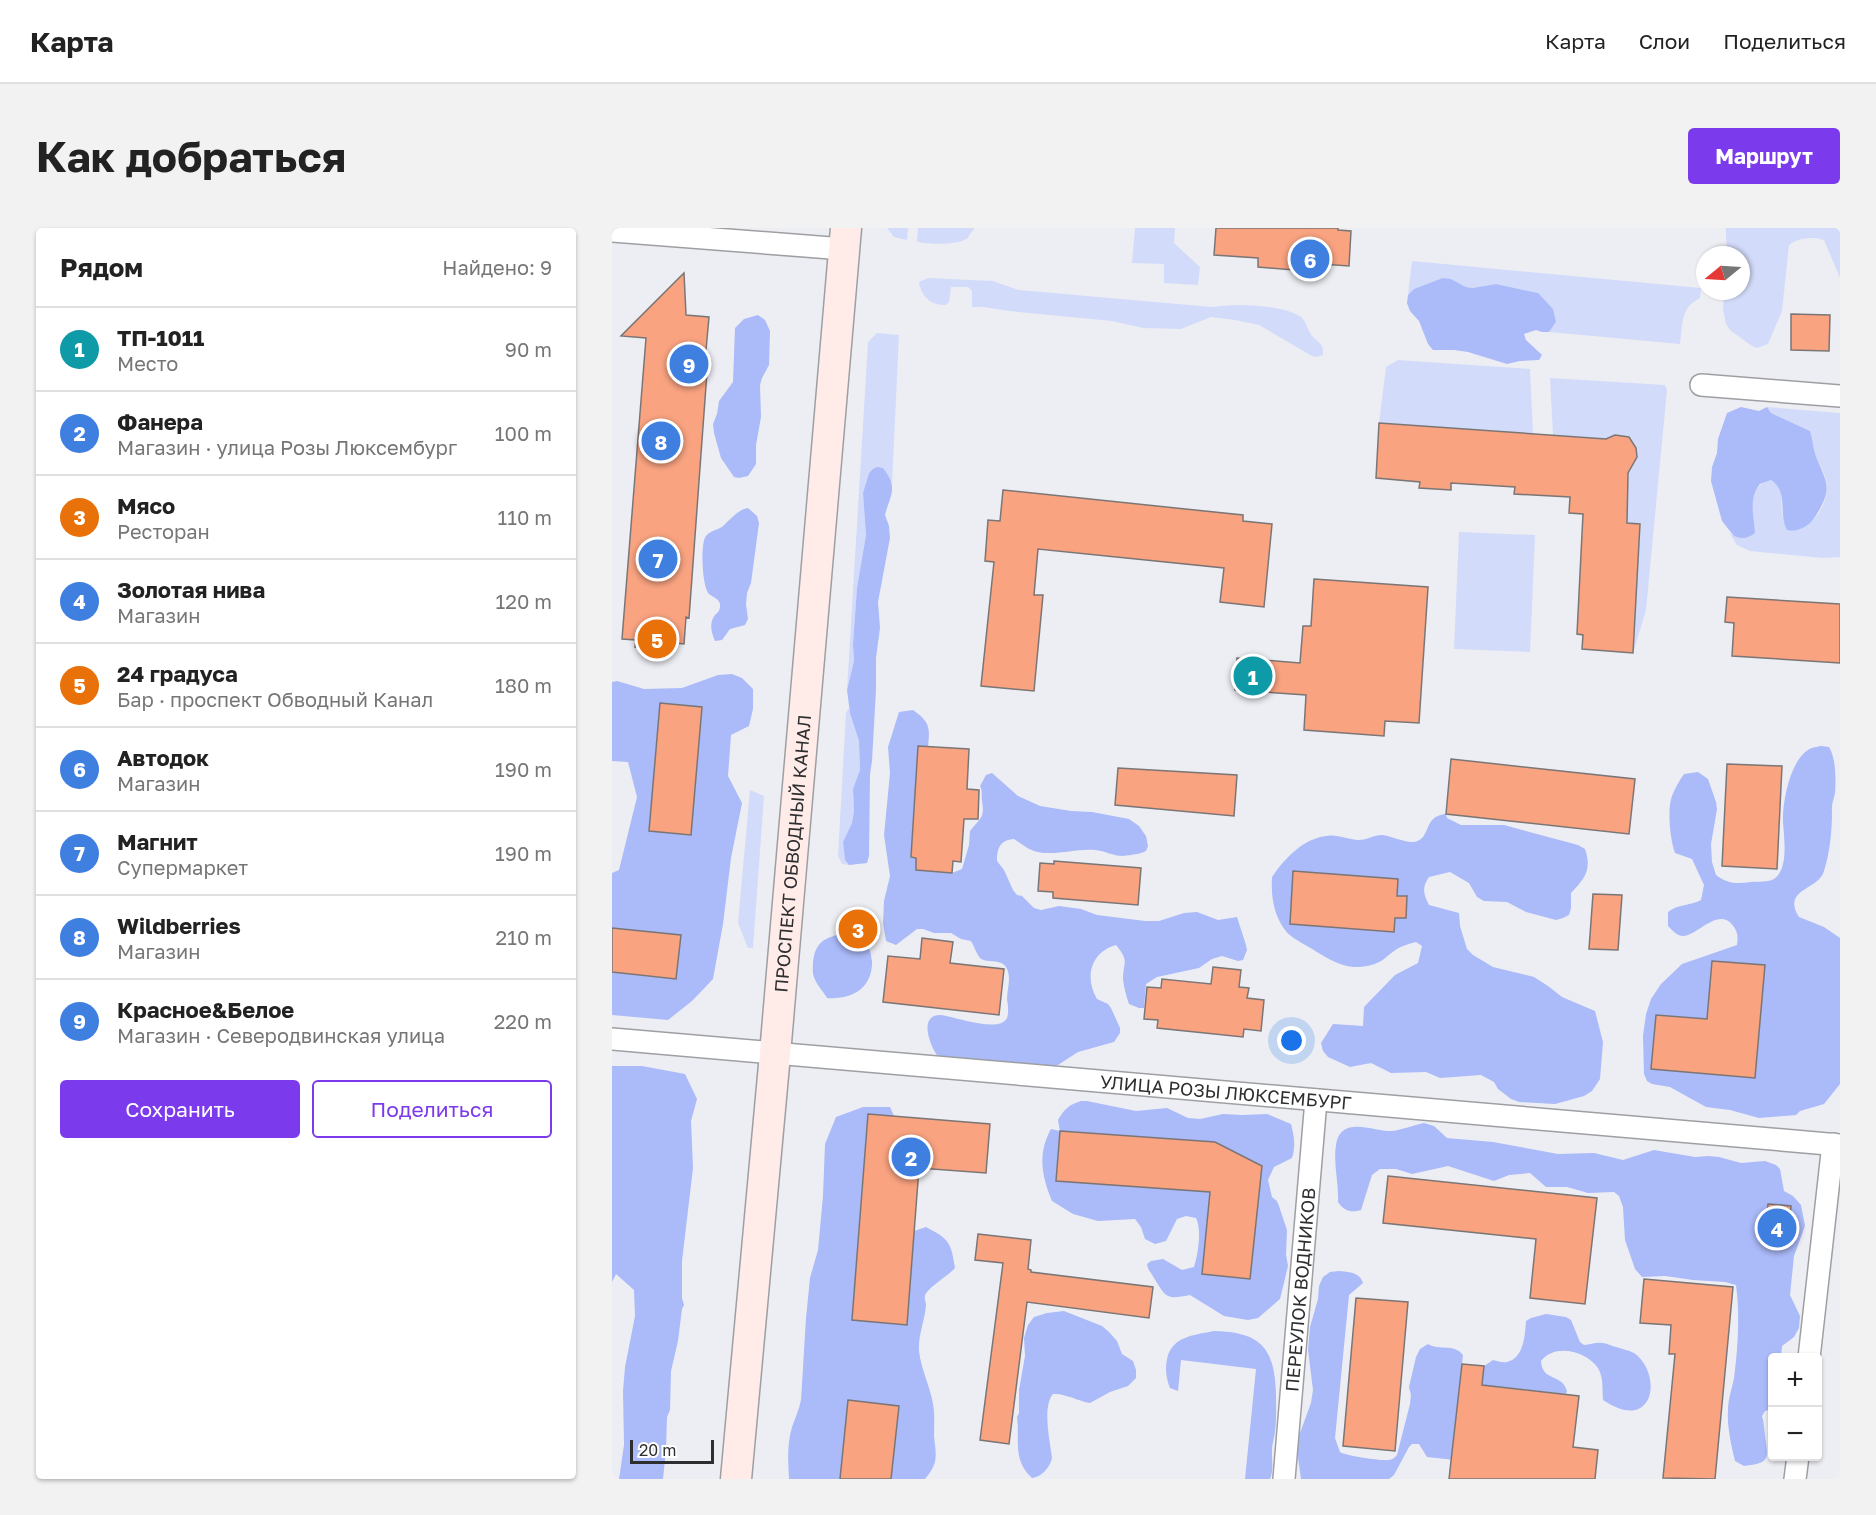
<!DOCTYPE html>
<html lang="ru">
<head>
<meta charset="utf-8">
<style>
  body { margin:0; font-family:"Golos Text",sans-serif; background:#f2f2f2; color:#222 }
  .controls { position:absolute; right:18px; bottom:18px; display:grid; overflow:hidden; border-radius:6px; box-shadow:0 2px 4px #0004 }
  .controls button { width:54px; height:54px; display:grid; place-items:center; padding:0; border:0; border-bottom:2px solid #e0e0e0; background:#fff; color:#222; font:30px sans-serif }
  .compass { position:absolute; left:1084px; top:18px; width:54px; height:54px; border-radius:50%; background:#fff; box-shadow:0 2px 4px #0004; rotate:252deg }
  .scale { position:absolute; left:18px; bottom:15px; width:84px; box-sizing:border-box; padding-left:6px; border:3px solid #2d2e2f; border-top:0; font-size:16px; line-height:21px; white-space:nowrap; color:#2d2e2f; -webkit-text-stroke:4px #fff; paint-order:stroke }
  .you { position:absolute; left:680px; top:813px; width:21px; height:21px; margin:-15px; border:4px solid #fff; border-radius:50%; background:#1a73e8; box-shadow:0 0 0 9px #1a73e833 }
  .badge { display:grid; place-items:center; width:39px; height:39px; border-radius:50%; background:#7c3aed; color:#fff; font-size:20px; font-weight:700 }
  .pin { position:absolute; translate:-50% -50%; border:3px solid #fff; box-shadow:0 2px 6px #0006 }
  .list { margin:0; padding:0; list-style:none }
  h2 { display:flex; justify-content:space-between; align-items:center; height:78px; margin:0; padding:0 24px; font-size:26px }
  h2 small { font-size:20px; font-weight:400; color:#767676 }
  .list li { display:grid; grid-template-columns:39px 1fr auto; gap:18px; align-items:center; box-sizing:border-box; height:84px; padding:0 24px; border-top:2px solid #e0e0e0 }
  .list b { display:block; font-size:22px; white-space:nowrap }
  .list p { margin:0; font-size:20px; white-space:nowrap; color:#767676 }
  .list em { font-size:20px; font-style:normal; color:#767676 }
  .actions { display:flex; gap:12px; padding:18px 24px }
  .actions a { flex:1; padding:14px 0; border:2px solid #7c3aed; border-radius:6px; text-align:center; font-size:21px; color:#7c3aed }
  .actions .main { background:#7c3aed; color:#fff }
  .map { position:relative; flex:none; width:1228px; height:1251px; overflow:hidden; border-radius:6px }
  header { display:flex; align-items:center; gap:36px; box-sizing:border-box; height:84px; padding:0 30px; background:#fff; border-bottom:2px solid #e0e0e0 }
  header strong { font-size:28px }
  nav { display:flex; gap:33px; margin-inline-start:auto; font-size:21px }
  .intro { display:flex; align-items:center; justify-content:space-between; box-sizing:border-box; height:144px; padding:0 36px }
  h1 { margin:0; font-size:42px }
  .button { padding:15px 27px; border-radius:6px; background:#7c3aed; color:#fff; font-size:21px; font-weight:700 }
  main { display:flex; gap:36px; padding:0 36px }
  aside { flex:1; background:#fff; border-radius:6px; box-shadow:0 2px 4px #0004 }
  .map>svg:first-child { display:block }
  .green { fill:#d3dbfa }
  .forest { fill:#abbaf9 }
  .building { fill:#f9a380; stroke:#7b7675; stroke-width:1.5 }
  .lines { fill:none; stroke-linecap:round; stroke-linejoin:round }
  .street-casing { stroke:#9e9fa3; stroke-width:24 }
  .secondary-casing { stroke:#9e9fa3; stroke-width:33 }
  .street { stroke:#fff; stroke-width:21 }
  .secondary { stroke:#ffebe8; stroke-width:30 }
  .labels { text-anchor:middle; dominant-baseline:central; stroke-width:4.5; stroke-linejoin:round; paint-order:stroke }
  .street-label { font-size:18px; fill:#2d2e2f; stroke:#fff }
</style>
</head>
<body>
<header>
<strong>Карта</strong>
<nav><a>Карта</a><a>Слои</a><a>Поделиться</a></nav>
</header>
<div class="intro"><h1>Как добраться</h1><a class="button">Маршрут</a></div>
<main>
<aside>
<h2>Рядом<small>Найдено: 9</small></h2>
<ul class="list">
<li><span class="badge" style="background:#0f9aa8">1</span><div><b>ТП-1011</b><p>Место</p></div><em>90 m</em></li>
<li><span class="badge" style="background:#3f7fe0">2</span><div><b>Фанера</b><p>Магазин · улица Розы Люксембург</p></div><em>100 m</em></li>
<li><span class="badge" style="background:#e8710a">3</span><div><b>Мясо</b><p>Ресторан</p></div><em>110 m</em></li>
<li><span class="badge" style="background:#3f7fe0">4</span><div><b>Золотая нива</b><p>Магазин</p></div><em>120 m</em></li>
<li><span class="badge" style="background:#e8710a">5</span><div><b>24 градуса</b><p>Бар · проспект Обводный Канал</p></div><em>180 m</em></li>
<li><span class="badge" style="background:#3f7fe0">6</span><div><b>Автодок</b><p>Магазин</p></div><em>190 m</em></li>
<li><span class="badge" style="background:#3f7fe0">7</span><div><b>Магнит</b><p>Супермаркет</p></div><em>190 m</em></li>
<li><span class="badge" style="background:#3f7fe0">8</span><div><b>Wildberries</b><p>Магазин</p></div><em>210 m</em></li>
<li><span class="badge" style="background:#3f7fe0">9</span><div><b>Красное&amp;Белое</b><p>Магазин · Северодвинская улица</p></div><em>220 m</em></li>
</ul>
<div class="actions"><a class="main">Сохранить</a><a>Поделиться</a></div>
</aside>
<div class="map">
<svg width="1228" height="1251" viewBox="0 0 1228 1251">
  <rect width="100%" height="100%" fill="#edeef3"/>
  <path class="green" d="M 275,0 L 296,0 L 295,12 L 282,9 Z
    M 306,0 L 362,0 L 362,1 C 361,2 356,9 356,10 C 344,18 319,16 305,14 Z
    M 523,0 L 563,0 L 562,15 L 588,39 L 586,57 L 552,55 L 552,36 L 520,35 Z
    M 1114,0 L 1228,0 L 1228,50 L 1212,12 C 1201,8 1185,10 1177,17 L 1170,83 L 1156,116 L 1145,120 L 1140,118 L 1118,102 L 1114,96 L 1111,81 L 1112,63 L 1129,63 L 1129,27 L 1116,27 L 1114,12 Z
    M 800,33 L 1089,60 L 1088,70 C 1068,80 1071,96 1068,116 L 937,104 L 944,94 L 926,65 L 884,56 L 862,60 L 854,59 L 839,51 L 803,61 L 796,67 Z
    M 316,50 L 381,53 L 407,62 L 600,79 C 624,76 666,76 688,88 C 695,93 695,102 700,108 C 707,115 712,116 711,127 L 705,129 L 700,128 L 647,97 L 623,92 L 599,89 L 569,101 L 531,100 L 500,93 L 397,83 L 372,79 L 360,79 L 360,63 L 356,59 L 339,59 L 337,74 L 334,77 C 319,78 309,68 307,54 Z
    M 265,105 L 287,107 L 280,256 L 274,244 L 257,245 L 251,265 L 254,307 L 245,360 L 241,416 L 242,433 L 235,462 L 256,114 Z
    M 786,132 L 918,141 L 921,206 L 767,195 L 774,139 Z
    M 938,150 L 1053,157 L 1055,162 L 1034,382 L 1021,425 L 1028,296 L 1015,295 L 1016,245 L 1025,229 L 1024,220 L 1017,209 L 1003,207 L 994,211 L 941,207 Z
    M 1155,179 L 1228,185 L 1228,329 L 1211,330 L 1138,323 L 1125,317 L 1117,304 L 1122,308 L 1141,287 C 1138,270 1141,257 1159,252 C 1174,262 1168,269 1170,283 C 1170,289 1173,296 1175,302 C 1197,306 1216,278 1215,258 C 1214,247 1209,240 1205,231 C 1201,222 1201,213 1198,203 L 1159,185 Z
    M 847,304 L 923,307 L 918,424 L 842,421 Z
    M 237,480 L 247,513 L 248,542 L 241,561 L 242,583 L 240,595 L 231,614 L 233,632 L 237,637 L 230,636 L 226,628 L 234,485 Z
    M 138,562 L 152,568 L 141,720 L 136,720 L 126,695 Z"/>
  <path class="forest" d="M 831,50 L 839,51 L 854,59 L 861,60 L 884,56 L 926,65 L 941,81 L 944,94 L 937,104 L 930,104 L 924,102 L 912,106 L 914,112 L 930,127 L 927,132 L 908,133 L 895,136 L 856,124 L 842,122 L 821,122 L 816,116 L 807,93 L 798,83 L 795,75 L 796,67 L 802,61 Z
    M 146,87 L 153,92 L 158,103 L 157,137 L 150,150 L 148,157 L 149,189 L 144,217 L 144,236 L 136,248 L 127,250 L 122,249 L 109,230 L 102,205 L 101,196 L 105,186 L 107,173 L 121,154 L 123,100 L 132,91 Z
    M 1129,179 L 1147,183 L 1155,179 L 1159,185 L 1198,203 C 1201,212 1201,222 1205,231 C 1215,255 1220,260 1206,284 C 1203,289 1201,292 1197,296 C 1190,301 1183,304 1175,302 C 1166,285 1177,264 1159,252 L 1148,256 C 1136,270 1142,289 1143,305 C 1135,311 1130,311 1122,308 L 1110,293 L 1099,253 L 1100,239 L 1105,225 L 1106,211 L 1115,185 Z
    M 265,239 L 271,240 C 287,260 278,267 273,287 L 277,298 L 278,310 L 266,374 L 268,400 L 264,430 L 264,462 L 260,533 L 258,546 L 257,628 L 255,635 L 237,637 L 233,632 L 231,614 L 240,595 L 242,583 L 241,561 L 248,542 L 247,513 L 238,485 L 235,462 L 242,433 L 241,416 L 245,360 L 254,307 L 251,265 L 257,245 L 261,241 Z
    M 136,280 L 145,288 L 147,295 L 139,355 L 135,365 L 134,376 L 136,391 L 133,397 L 118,401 L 110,412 L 103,413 C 99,404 97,395 103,387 C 106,384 107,384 108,379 C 109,371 102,370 97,366 C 90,359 88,315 94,308 C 98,303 105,302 110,299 C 118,292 125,282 136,280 Z
    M 120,446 L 130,450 L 141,461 L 141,481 L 137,498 L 119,507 L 116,548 L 130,575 L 119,630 L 111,696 L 101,751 L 80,773 L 56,792 L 0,787 L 0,645 L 7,642 L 25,569 L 16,534 L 0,533 L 0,454 L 5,453 L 32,461 L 70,460 L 106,447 Z
    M 301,482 C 318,494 318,499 316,519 L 306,518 L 299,629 L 304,630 L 304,642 L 340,645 L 350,641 L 357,617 L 358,603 C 368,590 373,591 370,573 C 369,567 371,564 368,558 L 374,547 L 380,545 L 406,568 L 428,578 L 459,583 L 480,584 L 517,591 L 527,598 L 534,608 L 536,618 L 534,623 C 528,626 519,627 511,628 C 501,628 493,623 483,622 C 464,620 441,629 422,623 C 415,621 408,615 402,611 C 388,612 385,620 385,633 L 392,642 L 401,662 L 405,667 L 410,668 L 422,680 L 429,682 L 447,678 L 469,681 L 485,687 L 533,693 L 547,693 L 572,685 L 585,684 L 606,692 L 625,689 L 634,717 L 635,722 L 631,732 L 626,733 L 610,728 L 600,731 L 587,740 L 545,749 L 534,756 L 532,780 L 527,780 L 517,776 C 514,768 512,759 511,751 C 511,733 518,734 504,717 C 479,724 472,749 485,771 L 496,776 L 499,780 L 508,800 L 508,805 L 502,814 L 466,824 L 446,837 L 434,840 L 327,830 C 318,819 306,787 328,787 C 342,788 387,806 395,790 C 397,784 396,777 395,771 C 395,761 400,749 394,739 C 388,730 375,736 368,730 C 364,725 362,718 359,713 L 349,711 L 339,705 L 322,705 L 311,701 L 305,701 L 284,717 L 274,713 L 271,695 L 272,673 L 278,648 L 272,607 L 278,545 L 276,519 L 287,484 Z
    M 1209,518 L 1217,519 C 1224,530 1224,552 1223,565 C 1222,571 1219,577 1220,583 C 1220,603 1218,624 1212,643 C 1207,662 1169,661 1187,689 L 1212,699 L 1228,710 L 1228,856 L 1212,876 L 1188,883 L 1184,887 L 1147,890 L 1118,882 L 1094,879 L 1058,859 L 1040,856 L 1035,853 L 1032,846 L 1031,808 L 1034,786 L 1039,771 L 1049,756 L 1070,736 L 1125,717 C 1126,710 1126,705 1122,699 C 1107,677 1086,708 1071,708 C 1065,708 1060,702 1056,698 L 1056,684 C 1066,676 1078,678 1089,672 L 1092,657 L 1080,631 L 1063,625 C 1058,611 1055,581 1060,568 C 1063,560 1067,553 1072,546 L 1086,544 L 1096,551 L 1104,574 L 1105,581 L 1099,616 L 1100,634 L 1104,647 C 1115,656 1126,656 1139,654 C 1147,653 1155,655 1162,651 C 1177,641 1172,610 1171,594 C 1170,575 1178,533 1196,522 C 1200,519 1205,519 1209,518 Z
    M 834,586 L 835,590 L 849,597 L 892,597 L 966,617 L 973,621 C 980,642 973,650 959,665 L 959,680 L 957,687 L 951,690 L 944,692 L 914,684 L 895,674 L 872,673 L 865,669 L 857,655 L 838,644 L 817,649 C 810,659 811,666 817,677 L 847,685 L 848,698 L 855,721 L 861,727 L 881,739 L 922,749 L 936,758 L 950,769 L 983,783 L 991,814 L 988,851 L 980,863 L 972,868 L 943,876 L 907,874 L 899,871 L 886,861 L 882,854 L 869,847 L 828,850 L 814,844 L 779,845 L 759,835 L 738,839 L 716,829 L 711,823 L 709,815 L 721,796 L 751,798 L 752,779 L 783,747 L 806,735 L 810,718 L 804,714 C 796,716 789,718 782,723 C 771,731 770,735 755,738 C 731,743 714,729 695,718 C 687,713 678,709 673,702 C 661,686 659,667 660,649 C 673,630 692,610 715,608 C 725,606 737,612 747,612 C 755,612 762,607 770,607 C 780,608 793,615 802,614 C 820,611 810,588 834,586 Z
    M 225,707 C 231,708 251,716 256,720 C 259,723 259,728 260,733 C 261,760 240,772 215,770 C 211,763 204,756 202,749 C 200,744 201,739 201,734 C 203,718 209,711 225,707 Z
    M 0,838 L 30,838 L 73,846 L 85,871 L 79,893 L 81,940 L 70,1033 L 70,1070 L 72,1077 L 70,1081 L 66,1113 L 59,1143 L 58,1182 L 55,1189 L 54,1222 L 51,1251 L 7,1251 L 12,1217 L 11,1163 L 13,1139 L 23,1088 L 22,1062 L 4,1046 L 0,1054 Z
    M 469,873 L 475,873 L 524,883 L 555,880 L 576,890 L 588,891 L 611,886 L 630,887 L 655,886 L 679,896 C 682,908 684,918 680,930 L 662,939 L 656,952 L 660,969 L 665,973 L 667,978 L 675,1002 L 674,1027 L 676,1038 L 668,1071 L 646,1090 L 636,1092 L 612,1088 L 578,1067 C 553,1072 554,1069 542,1050 C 539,1044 536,1043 535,1036 L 539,1033 L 551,1031 L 570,1042 L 582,1039 C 586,1026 590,1002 584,990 L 574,988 L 565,991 L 554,1013 L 543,1016 L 533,1011 L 529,999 L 523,991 L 486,993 L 461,986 L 440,973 C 430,949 425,926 439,901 L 448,903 L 446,892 C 452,881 457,877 469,873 Z
    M 251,879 L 278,879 L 282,888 L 256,887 L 240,1092 L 295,1096 L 302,1003 L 314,999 C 337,1011 339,1014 343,1040 C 336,1048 315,1060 313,1068 C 312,1071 314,1074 314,1077 C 313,1092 306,1107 307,1123 C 309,1141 318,1158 321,1176 C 323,1187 322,1197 322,1208 C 324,1228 327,1234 313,1251 L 177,1251 C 176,1233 175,1216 180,1199 C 183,1190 187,1182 189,1172 L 194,1090 L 198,1050 L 206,1022 L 211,968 L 213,916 L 224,889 Z
    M 812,895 L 822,898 L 835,910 L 881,914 L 946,926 L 982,925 L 1011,932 L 1042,922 L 1083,929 L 1096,928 L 1107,929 L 1129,935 L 1153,933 L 1164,937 L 1168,941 L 1172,963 L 1181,968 L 1189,977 L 1193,998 L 1182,1028 L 1178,1067 L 1188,1088 L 1187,1100 L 1182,1109 L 1170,1118 L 1169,1129 L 1160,1130 L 1160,1181 L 1153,1183 L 1150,1188 C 1152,1194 1152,1200 1153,1207 C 1156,1231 1159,1235 1132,1238 L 1123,1233 C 1119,1216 1115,1199 1116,1182 C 1116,1171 1120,1161 1122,1150 C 1126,1120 1128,1087 1124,1057 L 1113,1054 L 1081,1052 L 1053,1048 L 1030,1049 L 1023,1041 L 1013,1012 L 1011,979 L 1007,968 L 1002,964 L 976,965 L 955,959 L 934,959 L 918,945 L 897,947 L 882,953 L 836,938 L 800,946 L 784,941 L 768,941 L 760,947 L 749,982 C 739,985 732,983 726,974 C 727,955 721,936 724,917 C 729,886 762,904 780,903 C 790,902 801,897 812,895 Z
    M 727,1043 C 736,1044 748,1044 751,1055 L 737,1067 L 723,1210 L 728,1224 C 734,1228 770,1233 777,1232 C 782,1231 782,1230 785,1227 L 798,1176 L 799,1167 L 797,1159 L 804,1129 L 808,1121 L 816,1116 C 827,1123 842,1115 851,1127 L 841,1217 L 925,1241 L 815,1229 L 807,1216 L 800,1216 L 797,1219 L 782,1247 L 777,1251 L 689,1251 L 685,1223 L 685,1213 L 699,1175 L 701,1162 L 696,1122 L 698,1099 L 706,1071 L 707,1058 L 711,1049 L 718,1044 Z
    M 452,1083 L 490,1098 L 497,1104 L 505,1113 L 510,1126 L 521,1133 L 524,1142 L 524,1150 L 516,1158 L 498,1164 L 478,1175 C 466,1173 453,1165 441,1166 C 430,1179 438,1213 440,1230 C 438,1239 430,1249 420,1250 C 400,1232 408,1212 405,1189 L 407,1185 L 407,1162 L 413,1128 L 412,1110 L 416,1097 L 422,1089 L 435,1085 Z
    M 934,1086 L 954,1089 L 959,1092 L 968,1114 L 972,1117 C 978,1117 984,1114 990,1115 C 995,1115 999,1118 1004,1119 C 1010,1121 1016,1122 1022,1125 C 1051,1145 1043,1207 991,1172 C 990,1161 992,1151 986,1140 C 974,1123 943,1115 929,1133 C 930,1154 950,1145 955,1163 L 954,1166 L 870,1157 L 872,1138 L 881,1132 C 886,1133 890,1135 895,1134 C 912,1130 913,1107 914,1093 L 919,1090 Z
    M 602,1103 C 651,1104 663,1122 664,1168 C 664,1184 665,1199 661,1214 C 658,1227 663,1239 658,1251 L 633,1251 L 644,1141 L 569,1132 L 566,1163 L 558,1160 C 554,1150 553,1141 555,1131 C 560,1108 583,1107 602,1103 Z"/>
  <path class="building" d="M 604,0 L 726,0 L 726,2 L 739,3 L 737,38 L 695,35 L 694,43 L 646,39 L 646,30 L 602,27 Z
    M 72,45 L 74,87 L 97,89 L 92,144 L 95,144 L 77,390 L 74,389 L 72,416 L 54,414 L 53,422 L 23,419 L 24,412 L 10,411 L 34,110 L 9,108 Z
    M 1179,86 L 1218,87 L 1217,123 L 1179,122 Z
    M 767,195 L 994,211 L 1003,207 L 1017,209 L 1024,220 L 1025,229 L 1016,245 L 1015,295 L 1028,296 L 1021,425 L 970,421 L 971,407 L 965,406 L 971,286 L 957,285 L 958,269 L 902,266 L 903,259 L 839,255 L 839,262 L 807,260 L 808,254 L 764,250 Z
    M 391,262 L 631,287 L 631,293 L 660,296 L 652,379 L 608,374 L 612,340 L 426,321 L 422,367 L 431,367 L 422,463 L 369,458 L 382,334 L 373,333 L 376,292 L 388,293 Z
    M 702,351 L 816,359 L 807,495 L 773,493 L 772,508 L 692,502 L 694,467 L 623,462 L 625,430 L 688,435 L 691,398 L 699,398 Z
    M 1115,369 L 1228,376 L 1228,435 L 1120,428 L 1122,395 L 1113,394 Z
    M 48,475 L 90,479 L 79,607 L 37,603 Z
    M 306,518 L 357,521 L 355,561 L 367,562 L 366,591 L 352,591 L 349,634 L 341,633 L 340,645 L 304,642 L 304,630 L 299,629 Z
    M 839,531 L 1023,551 L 1017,606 L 834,586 Z
    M 1115,536 L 1170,538 L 1165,641 L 1110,638 Z
    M 506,540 L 625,547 L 622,588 L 503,577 Z
    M 442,633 L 529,640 L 526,677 L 441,670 L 441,664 L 426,663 L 428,635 L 442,636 Z
    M 681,643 L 786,651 L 785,668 L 795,668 L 794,690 L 783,690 L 782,704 L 678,696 Z
    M 981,666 L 1010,667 L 1006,722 L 977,721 Z
    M 0,700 L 69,707 L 64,751 L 0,744 Z
    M 310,710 L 341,714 L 338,735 L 392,741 L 387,787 L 271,774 L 276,728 L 308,731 Z
    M 1100,733 L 1153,737 L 1143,850 L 1039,841 L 1044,787 L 1095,791 Z
    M 601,739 L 629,742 L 627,759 L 637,760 L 635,770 L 652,772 L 649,803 L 632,801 L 631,809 L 545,800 L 546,792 L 532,791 L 535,759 L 549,760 L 550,751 L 599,756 Z
    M 256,886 L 378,896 L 374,945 L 307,940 L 295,1097 L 240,1092 Z
    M 448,903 L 603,914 L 650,938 L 638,1051 L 590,1046 L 598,964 L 444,953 Z
    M 776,948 L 985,970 L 973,1076 L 918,1070 L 924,1011 L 771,995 Z
    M 1156,976 L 1179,978 L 1175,1018 L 1152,1015 Z
    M 366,1006 L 419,1012 L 416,1041 L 419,1042 L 419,1044 L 541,1059 L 537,1090 L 415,1074 L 397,1216 L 368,1212 L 391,1035 L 363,1032 Z
    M 1032,1051 L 1121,1059 L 1103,1251 L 1051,1250 L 1063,1126 L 1057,1126 L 1059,1097 L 1028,1095 Z
    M 744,1070 L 796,1074 L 783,1223 L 731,1218 Z
    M 850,1136 L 872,1138 L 870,1157 L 967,1168 L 961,1219 L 986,1222 L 983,1251 L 837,1251 Z
    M 236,1172 L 287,1178 L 279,1251 L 228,1251 Z"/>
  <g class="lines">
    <g class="street-casing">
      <g id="street">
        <path d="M 0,3 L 232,21"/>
        <path d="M 1089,157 L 1228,168"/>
        <path id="s1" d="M 0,811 L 1228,917"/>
        <path d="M 1197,1130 L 1221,916"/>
        <path id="s2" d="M 672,1251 L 704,872"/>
        <path d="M 1183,1251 L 1186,1228"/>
      </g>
    </g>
    <g class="secondary-casing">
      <g id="secondary">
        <path id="s3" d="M 124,1251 L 163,826 L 234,0"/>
      </g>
    </g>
    <use href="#street" class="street"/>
    <use href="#secondary" class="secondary"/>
  </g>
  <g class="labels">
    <g class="street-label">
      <text stroke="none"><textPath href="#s3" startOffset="628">ПРОСПЕКТ ОБВОДНЫЙ КАНАЛ</textPath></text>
      <text stroke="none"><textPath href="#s1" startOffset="616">УЛИЦА РОЗЫ ЛЮКСЕМБУРГ</textPath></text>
      <text stroke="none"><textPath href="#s2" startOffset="190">ПЕРЕУЛОК ВОДНИКОВ</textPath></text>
    </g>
  </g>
</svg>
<div class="controls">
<button>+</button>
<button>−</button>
</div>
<svg class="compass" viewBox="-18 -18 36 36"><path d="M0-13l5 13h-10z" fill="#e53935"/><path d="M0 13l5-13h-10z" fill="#767676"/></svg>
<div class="scale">20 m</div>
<div class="you"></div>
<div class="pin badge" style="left:641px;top:448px;background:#0f9aa8">1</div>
<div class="pin badge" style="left:299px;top:929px;background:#3f7fe0">2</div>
<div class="pin badge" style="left:246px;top:701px;background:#e8710a">3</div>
<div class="pin badge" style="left:1165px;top:1000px;background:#3f7fe0">4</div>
<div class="pin badge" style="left:45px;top:411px;background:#e8710a">5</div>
<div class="pin badge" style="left:698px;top:31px;background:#3f7fe0">6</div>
<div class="pin badge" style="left:46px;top:331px;background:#3f7fe0">7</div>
<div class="pin badge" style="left:49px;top:213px;background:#3f7fe0">8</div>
<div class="pin badge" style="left:77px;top:136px;background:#3f7fe0">9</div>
</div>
</main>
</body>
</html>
